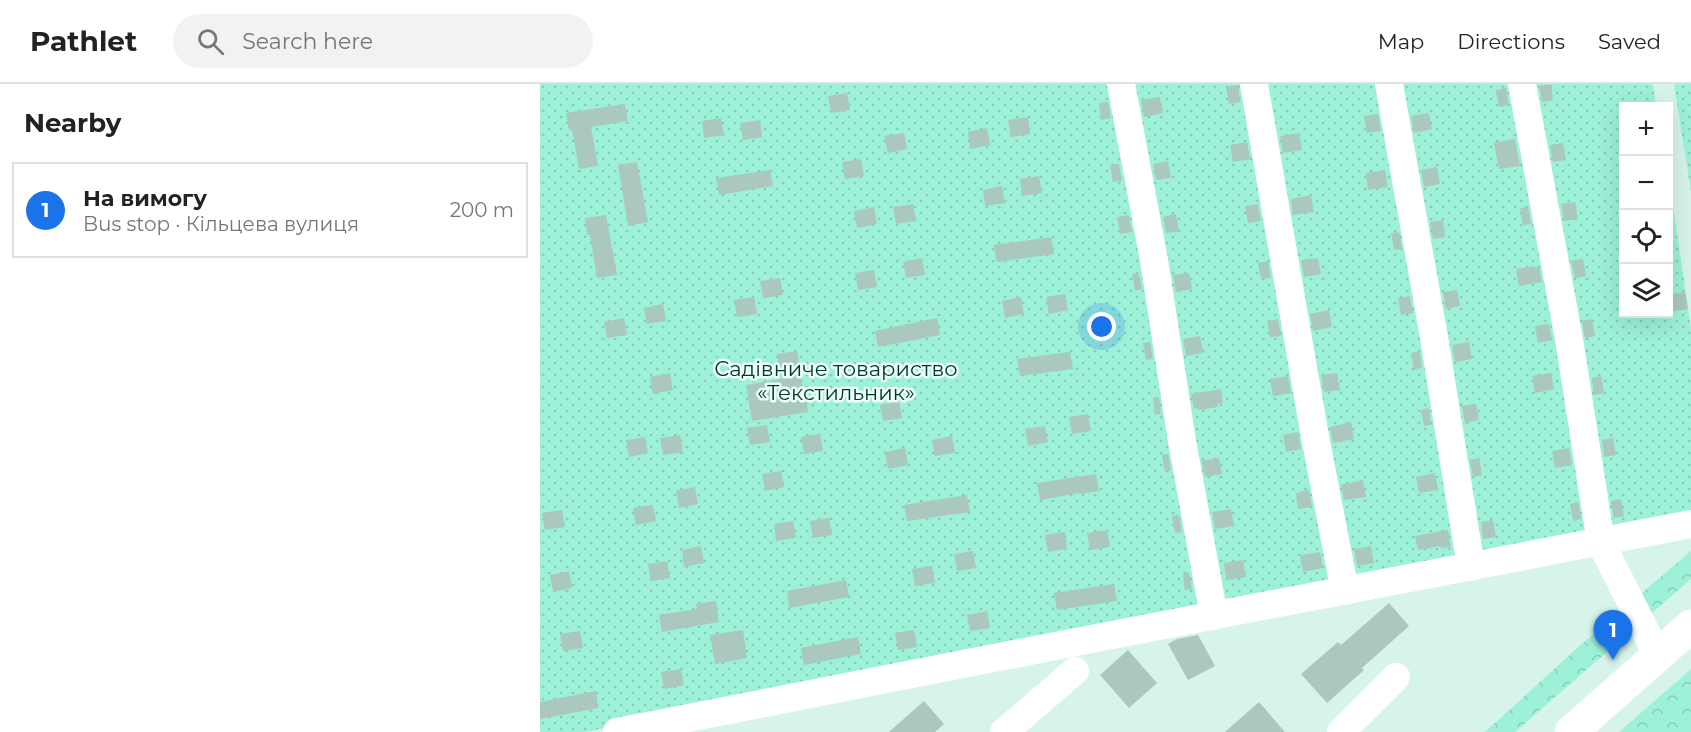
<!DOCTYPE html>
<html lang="en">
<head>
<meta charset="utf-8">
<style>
  body { margin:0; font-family:Montserrat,sans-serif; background:#f2f2f2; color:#222 }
  .controls { position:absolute; right:18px; top:18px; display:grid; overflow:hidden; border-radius:0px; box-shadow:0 6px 24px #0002 }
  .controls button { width:54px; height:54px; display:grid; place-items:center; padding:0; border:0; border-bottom:2px solid #e0e0e0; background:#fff; color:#222; font:30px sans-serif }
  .you { position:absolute; left:562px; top:243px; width:21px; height:21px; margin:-15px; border:4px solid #fff; border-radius:50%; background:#1a73e8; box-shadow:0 0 0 9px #1a73e833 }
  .badge { display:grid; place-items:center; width:39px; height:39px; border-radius:50%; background:#1a73e8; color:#fff; font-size:20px; font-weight:700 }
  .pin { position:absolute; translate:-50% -50px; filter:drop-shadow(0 2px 3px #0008) }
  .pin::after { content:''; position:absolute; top:32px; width:21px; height:18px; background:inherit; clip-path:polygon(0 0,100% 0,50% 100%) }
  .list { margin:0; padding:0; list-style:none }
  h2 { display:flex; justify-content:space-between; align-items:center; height:78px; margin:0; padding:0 24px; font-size:26px }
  h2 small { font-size:20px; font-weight:400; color:#767676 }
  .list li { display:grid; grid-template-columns:39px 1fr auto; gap:18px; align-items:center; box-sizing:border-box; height:96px; margin:0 12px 12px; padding:0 12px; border:2px solid #e0e0e0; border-radius:0px }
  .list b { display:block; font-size:22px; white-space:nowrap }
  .list p { margin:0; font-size:20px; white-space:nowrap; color:#767676 }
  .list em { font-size:20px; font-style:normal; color:#767676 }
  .icon { flex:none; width:33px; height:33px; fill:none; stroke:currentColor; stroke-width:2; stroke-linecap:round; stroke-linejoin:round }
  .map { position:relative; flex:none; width:1151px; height:648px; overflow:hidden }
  header { display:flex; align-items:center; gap:36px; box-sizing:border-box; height:84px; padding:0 30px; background:#fff; border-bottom:2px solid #e0e0e0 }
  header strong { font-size:28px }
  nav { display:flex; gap:33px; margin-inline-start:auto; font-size:21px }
  .search { width:420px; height:54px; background:#f2f2f2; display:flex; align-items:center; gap:15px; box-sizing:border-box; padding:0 21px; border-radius:33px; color:#767676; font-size:22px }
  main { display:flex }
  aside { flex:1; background:#fff }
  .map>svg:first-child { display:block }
  .forest { fill:url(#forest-crowns) }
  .park { fill:url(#park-dots) }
  .building { fill:#aac8be }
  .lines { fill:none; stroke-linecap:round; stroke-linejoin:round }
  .minor { stroke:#fff; stroke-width:28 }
  .major { stroke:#fff; stroke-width:33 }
  .labels { text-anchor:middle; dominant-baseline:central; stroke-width:5; stroke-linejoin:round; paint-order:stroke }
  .park-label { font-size:21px; fill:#02372c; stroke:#ecfef8 }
</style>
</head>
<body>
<header>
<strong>Pathlet</strong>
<div class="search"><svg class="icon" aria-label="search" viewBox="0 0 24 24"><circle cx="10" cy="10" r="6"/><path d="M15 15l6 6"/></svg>Search here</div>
<nav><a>Map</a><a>Directions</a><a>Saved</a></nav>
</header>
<main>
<aside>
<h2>Nearby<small></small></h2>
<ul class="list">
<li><span class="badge">1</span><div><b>На вимогу</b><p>Bus stop · Кільцева вулиця</p></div><em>200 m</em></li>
</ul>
</aside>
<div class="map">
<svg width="1151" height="648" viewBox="0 0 1151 648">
  <defs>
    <pattern id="forest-crowns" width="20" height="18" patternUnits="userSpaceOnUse" patternTransform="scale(1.5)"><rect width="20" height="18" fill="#9df1d9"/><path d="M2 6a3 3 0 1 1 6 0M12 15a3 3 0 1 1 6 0" fill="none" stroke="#86cdb9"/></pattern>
    <pattern id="park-dots" width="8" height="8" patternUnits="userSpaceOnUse" patternTransform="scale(1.5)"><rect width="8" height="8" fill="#9df1d9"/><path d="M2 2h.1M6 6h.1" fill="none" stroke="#86cdb9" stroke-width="1.8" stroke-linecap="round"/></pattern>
  </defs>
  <rect width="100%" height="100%" fill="#d6f4ea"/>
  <path class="forest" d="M 1151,467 L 1151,495 L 975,648 L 945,648 L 1035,566 Z
    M 1151,585 L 1151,648 L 1079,648 Z"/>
  <path class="park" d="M 0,0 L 1113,0 L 1116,22 L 1084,22 L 1084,230 L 1128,230 L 1129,95 L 1151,244 L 1151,451 L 486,560 L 45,648 L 0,648 Z
    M 1134,0 L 1151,0 L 1151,108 Z"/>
  <path class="building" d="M 1011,0 L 1013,16 L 1002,18 L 999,2 Z
    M 698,1 L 700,18 L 689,20 L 686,3 Z
    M 966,4 L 969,21 L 959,23 L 956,6 Z
    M 307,9 L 310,26 L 291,29 L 288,12 Z
    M 620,13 L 623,29 L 604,33 L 601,16 Z
    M 568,18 L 571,34 L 561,36 L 559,19 Z
    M 85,20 L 88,37 L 51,43 L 58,82 L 39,85 L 32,46 L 29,46 L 26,29 Z
    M 889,29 L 892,45 L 874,49 L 871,32 Z
    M 838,30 L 841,47 L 827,49 L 824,32 Z
    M 488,33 L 490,50 L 471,53 L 468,36 Z
    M 181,34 L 184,51 L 164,54 L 162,37 Z
    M 220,36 L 222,53 L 203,56 L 200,39 Z
    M 447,44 L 450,61 L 430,65 L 428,48 Z
    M 364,49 L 367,65 L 348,69 L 344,52 Z
    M 759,49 L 762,66 L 743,69 L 740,52 Z
    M 975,55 L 980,82 L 959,85 L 954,59 Z
    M 707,58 L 710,75 L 693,78 L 690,61 Z
    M 1023,59 L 1026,76 L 1013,78 L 1010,61 Z
    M 321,75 L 324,92 L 305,95 L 302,78 Z
    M 628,77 L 631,94 L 616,96 L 613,80 Z
    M 97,78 L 108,138 L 88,142 L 78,81 Z
    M 579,80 L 582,97 L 573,98 L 570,81 Z
    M 897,83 L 900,100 L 884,103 L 881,86 Z
    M 230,86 L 233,102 L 179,111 L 176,94 Z
    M 845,86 L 848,103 L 828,106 L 826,89 Z
    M 499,92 L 502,109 L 482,112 L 480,95 Z
    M 462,102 L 465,119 L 445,122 L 443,106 Z
    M 771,111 L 774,128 L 753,131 L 751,115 Z
    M 1035,118 L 1038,135 L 1024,137 L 1021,120 Z
    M 373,120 L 376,137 L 356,140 L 353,123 Z
    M 718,120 L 721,137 L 708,139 L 705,122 Z
    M 334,123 L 337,140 L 317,144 L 314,127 Z
    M 988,123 L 991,140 L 983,141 L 980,124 Z
    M 636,130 L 639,147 L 626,149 L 623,133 Z
    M 66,131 L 77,191 L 57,194 L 50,151 L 47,151 L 45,134 Z
    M 589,131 L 592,148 L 580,150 L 577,133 Z
    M 903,136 L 905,153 L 893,155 L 890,138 Z
    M 859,148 L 862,165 L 854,166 L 851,149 Z
    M 511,153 L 514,170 L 457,178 L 454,161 Z
    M 382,174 L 385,191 L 366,194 L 363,178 Z
    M 778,174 L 781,190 L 764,193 L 761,176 Z
    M 1043,175 L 1046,192 L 1035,194 L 1031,177 Z
    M 728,177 L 731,194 L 721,195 L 718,179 Z
    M 995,182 L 995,184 L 999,183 L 1002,198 L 979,202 L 976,185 Z
    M 334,186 L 337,203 L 318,206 L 315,189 Z
    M 599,189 L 602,205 L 595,207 L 592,190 Z
    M 649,189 L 652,205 L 636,208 L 633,191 Z
    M 240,194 L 243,211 L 223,214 L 220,197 Z
    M 917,206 L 920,222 L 906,225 L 903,208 Z
    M 1145,208 L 1148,225 L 1128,228 L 1128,211 Z
    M 525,210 L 528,226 L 509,230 L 506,213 Z
    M 870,212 L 873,229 L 861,231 L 858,214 Z
    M 214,213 L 217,230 L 197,233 L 194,216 Z
    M 481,213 L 484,230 L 465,234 L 462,217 Z
    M 123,220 L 126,237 L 107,240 L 104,224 Z
    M 789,226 L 792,243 L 773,247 L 770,230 Z
    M 84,234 L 87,251 L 67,254 L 64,238 Z
    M 397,234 L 400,251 L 338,263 L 335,247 Z
    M 738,235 L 741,252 L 730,253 L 727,237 Z
    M 1052,235 L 1055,252 L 1045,254 L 1042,237 Z
    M 1009,240 L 1012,256 L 998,259 L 995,242 Z
    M 660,252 L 663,269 L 646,272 L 643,255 Z
    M 610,258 L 613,275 L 606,276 L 603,259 Z
    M 929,258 L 932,275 L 915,278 L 912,261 Z
    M 257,267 L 264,311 L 266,311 L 268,328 L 212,337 L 206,301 L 241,295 L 237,270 Z
    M 880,267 L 882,284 L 874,286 L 871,269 Z
    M 530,268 L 533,285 L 480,292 L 477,275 Z
    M 130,289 L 133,306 L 113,310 L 110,293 Z
    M 797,289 L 800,306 L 784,308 L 781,291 Z
    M 1011,289 L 1014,305 L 995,309 L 992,292 Z
    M 748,292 L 751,309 L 733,312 L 730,295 Z
    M 1061,292 L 1064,309 L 1054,311 L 1052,294 Z
    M 681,305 L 683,319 L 677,320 L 678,323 L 658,326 L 658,324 L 654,325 L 651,310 Z
    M 619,313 L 621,330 L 615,331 L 613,314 Z
    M 359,317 L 362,334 L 343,337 L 340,321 Z
    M 936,320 L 939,336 L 925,339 L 922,322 Z
    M 889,324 L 891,341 L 884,342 L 881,326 Z
    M 548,330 L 551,347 L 532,350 L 529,333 Z
    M 811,338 L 814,355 L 793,359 L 790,343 Z
    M 227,341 L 230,358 L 210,361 L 207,344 Z
    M 505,342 L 508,358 L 488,362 L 485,345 Z
    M 758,348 L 761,365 L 746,368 L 743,351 Z
    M 280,350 L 283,367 L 264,370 L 261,353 Z
    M 140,351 L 143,368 L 123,371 L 120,354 Z
    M 412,352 L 415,369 L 395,372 L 392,356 Z
    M 105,353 L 108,369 L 89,373 L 86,356 Z
    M 1073,354 L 1076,371 L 1064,373 L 1062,356 Z
    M 365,364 L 368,381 L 348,385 L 345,368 Z
    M 1029,364 L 1032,381 L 1015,384 L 1012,367 Z
    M 628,370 L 631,386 L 625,388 L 622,371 Z
    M 679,374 L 682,390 L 665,393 L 662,377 Z
    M 939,374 L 942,391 L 933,393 L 930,376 Z
    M 241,387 L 244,403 L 225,407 L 222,390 Z
    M 895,389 L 898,406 L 879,409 L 876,393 Z
    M 556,390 L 559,407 L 540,410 L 539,409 L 500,416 L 497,399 Z
    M 823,396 L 826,413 L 804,416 L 801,401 Z
    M 155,403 L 158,420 L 139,424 L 136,407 Z
    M 769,406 L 772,423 L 758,425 L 756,409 Z
    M 427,411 L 430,428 L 367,437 L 364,421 Z
    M 1081,415 L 1084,432 L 1074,434 L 1071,417 Z
    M 1038,418 L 1041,435 L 1033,437 L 1030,420 Z
    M 113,421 L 116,437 L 96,441 L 93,424 Z
    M 691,425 L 694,442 L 675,445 L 672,428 Z
    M 22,426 L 25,443 L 5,446 L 2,429 Z
    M 639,431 L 642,448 L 635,449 L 632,432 Z
    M 289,434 L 292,451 L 273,454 L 270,437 Z
    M 953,436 L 956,453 L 943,455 L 941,438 Z
    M 253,437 L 256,454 L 236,457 L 234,440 Z
    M 567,446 L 570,463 L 550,466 L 547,449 Z
    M 907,446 L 908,446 L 911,463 L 901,464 L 901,462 L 878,466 L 875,452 Z
    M 525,448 L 527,465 L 508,468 L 505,451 Z
    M 161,462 L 164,479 L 144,483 L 142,466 Z
    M 831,462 L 834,479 L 817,482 L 814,465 Z
    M 433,467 L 436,484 L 417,487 L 414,470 Z
    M 780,468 L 783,484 L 763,488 L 760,471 Z
    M 703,476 L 706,493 L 686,496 L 684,479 Z
    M 127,477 L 130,494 L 111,497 L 108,480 Z
    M 392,482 L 395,499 L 375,502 L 372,485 Z
    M 29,487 L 32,504 L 13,508 L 10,491 Z
    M 649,489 L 652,505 L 645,506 L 643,490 Z
    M 306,496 L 309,513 L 249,524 L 247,507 Z
    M 574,500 L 577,517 L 517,526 L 514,509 Z
    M 176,517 L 179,538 L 122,548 L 119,531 L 157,525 L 156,520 Z
    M 849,519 L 869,542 L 822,584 L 824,586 L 787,619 L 761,590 L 798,558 L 801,561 Z
    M 447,527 L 450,544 L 430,547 L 427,531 Z
    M 203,546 L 207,574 L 175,580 L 170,551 Z
    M 374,546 L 377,563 L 358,566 L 355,549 Z
    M 40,547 L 43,564 L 23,567 L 20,550 Z
    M 658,551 L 675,582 L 648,596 L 628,560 L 637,555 Z
    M 318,553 L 321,570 L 264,581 L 261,564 Z
    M 588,566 L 617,599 L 589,624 L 560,591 Z
    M 141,585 L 144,601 L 124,605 L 121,588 Z
    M 56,607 L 58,624 L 0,635 L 0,618 Z
    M 384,617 L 404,640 L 395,648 L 349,648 Z
    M 719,618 L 745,648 L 685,648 Z"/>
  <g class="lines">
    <path class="minor" d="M 581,0 L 614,176 L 642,357 L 674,532
      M 714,0 L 774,347 L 805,507
      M 849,0 L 894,253 L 931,483
      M 982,0 L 1029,255 L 1061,459 L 1118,572
      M 77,648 L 541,557 L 1151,440
      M 464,648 L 535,587
      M 801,648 L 856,593"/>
    <path class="major" d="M 1031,648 L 1151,542"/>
  </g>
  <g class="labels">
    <g class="park-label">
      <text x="296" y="284">Садівниче товариство<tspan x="296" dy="24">«Текстильник»</tspan></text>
    </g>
  </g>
</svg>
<div class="controls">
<button>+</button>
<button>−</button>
<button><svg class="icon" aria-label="locate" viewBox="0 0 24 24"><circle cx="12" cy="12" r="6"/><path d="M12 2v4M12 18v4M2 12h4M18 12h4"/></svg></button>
<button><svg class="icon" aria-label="layers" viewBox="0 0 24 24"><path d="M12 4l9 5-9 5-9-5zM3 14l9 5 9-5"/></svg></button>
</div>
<div class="you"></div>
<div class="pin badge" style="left:1073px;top:576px">1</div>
</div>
</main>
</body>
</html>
